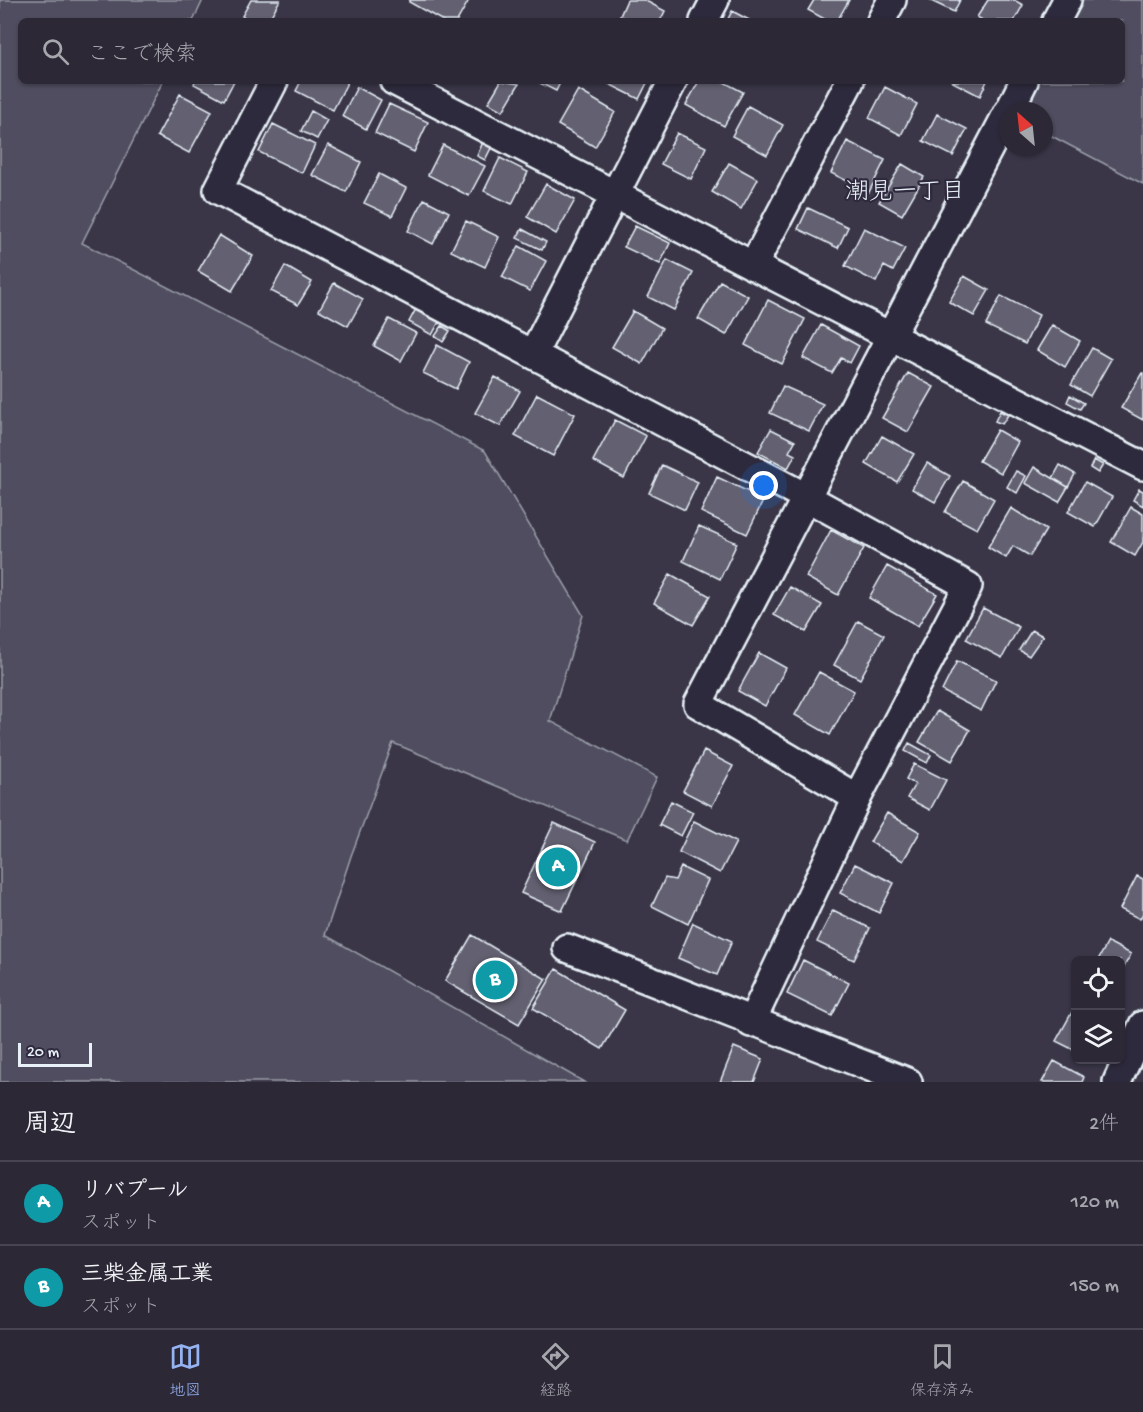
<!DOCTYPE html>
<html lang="ja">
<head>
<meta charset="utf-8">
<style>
  body { margin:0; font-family:"Gochi Hand","Klee One",sans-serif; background:#383442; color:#f1f3f6 }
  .controls { position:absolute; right:18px; bottom:18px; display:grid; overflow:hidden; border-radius:9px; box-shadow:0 2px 4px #0004 }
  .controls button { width:54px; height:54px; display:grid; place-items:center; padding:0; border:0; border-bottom:2px solid #484451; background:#2c2836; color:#f1f3f6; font:30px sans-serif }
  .compass { position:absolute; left:999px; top:102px; width:54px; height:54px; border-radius:50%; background:#2c2836; box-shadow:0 2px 4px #0004; rotate:333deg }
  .scale { position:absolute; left:18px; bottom:15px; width:74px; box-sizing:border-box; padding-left:6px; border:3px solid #e8f1f8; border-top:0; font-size:16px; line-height:21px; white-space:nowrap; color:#e8f1f8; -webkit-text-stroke:4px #2f2a3d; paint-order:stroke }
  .you { position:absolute; left:764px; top:486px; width:21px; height:21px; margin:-15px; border:4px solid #fff; border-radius:50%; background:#1a73e8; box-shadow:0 0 0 9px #1a73e833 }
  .badge { display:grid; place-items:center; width:39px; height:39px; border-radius:50%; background:#95b2f1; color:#fff; font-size:20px; font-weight:700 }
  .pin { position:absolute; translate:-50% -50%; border:3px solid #fff; box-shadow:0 2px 6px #0006 }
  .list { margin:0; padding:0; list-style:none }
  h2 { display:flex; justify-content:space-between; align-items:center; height:78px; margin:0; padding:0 24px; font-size:26px }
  h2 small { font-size:20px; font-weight:400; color:#a6a6ad }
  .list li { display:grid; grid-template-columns:39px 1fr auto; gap:18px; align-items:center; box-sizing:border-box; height:84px; padding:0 24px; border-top:2px solid #484451 }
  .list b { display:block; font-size:22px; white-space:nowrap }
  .list p { margin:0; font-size:20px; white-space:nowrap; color:#a6a6ad }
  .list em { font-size:20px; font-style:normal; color:#a6a6ad }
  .icon { flex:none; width:33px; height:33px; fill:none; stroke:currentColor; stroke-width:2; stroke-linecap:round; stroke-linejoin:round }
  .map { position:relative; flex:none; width:1143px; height:1082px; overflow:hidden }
  .search { position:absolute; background:#2c2836; box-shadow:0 2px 4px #0004; left:18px; right:18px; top:18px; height:66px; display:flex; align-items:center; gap:15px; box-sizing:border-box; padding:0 21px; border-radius:9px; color:#a6a6ad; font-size:22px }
  .sheet { height:246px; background:#2c2836 }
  nav { display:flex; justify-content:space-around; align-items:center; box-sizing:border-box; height:84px; border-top:2px solid #484451; background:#2c2836; font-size:16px; color:#a6a6ad }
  nav a { display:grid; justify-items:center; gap:3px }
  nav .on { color:#95b2f1 }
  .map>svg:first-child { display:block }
  .green { fill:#504e5f; stroke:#9ca0ac; stroke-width:1.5 }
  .building { fill:#636171; stroke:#e8f1f8; stroke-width:1.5 }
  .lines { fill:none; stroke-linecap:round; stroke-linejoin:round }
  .minor-casing { stroke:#e8f1f8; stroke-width:32 }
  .minor { stroke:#2f2a3d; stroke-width:27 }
  .labels { text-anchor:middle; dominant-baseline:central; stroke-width:4.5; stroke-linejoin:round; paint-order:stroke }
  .neighbourhood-label { font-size:24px; fill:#e8f1f8; stroke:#2f2a3d }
</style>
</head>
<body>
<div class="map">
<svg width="1143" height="1082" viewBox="0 0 1143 1082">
  <rect width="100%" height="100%" fill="#3a3648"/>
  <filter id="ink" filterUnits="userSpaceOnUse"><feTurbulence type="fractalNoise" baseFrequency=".0167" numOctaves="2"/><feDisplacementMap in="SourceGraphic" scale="12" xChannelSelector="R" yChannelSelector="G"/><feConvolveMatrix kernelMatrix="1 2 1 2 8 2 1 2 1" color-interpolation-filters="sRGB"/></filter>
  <g filter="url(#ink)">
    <path class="green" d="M 0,0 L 203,0 L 193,21 L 21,21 L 21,81 L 163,81 L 82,243 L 485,451 L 583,615 L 550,721 L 657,777 L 627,840 L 393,743 L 351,856 L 325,935 L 584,1082 L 0,1082 Z
      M 1067,0 L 1143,0 L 1143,184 L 1044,132 L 1044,111 L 1009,111 L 1024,81 L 1122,81 L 1122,21 L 1056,21 Z"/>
    <path class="building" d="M 251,0 L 280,0 L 268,21 L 250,21 L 242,16 Z
      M 410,0 L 469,0 L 457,21 L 443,21 L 409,2 Z
      M 627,0 L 644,0 L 665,11 L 660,21 L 630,21 L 620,16 Z
      M 814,0 L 849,0 L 837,21 L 828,21 L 808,10 Z
      M 929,0 L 960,0 L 954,12 Z
      M 988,0 L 1014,0 L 1023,5 L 1014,21 L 984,21 L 977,17 Z
      M 732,11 L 751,21 L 727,21 Z
      M 195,81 L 234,81 L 224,100 L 194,84 Z
      M 301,81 L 348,81 L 333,110 L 296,91 Z
      M 501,81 L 519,84 L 503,111 L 488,103 Z
      M 536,81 L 561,81 L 556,91 Z
      M 603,81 L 648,81 L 639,99 Z
      M 699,81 L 722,81 L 743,92 L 724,126 L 686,105 Z
      M 951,81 L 987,81 L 980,96 Z
      M 357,87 L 381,100 L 366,129 L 342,116 Z
      M 885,87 L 917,104 L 901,135 L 869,118 Z
      M 578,90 L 615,112 L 595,147 L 558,125 Z
      M 180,94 L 212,111 L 189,153 L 157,136 Z
      M 389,104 L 428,122 L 414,152 L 375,133 Z
      M 748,106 L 783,125 L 767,155 L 732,136 Z
      M 311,111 L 327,120 L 317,139 L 301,131 Z
      M 937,114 L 967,129 L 953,156 L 923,141 Z
      M 273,124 L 315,145 L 302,173 L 259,152 Z
      M 677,133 L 706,147 L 691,179 L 661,164 Z
      M 847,141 L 885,160 L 869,192 L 831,173 Z
      M 483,142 L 492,146 L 485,160 L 477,156 Z
      M 328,145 L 361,162 L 346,192 L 312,175 Z
      M 443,145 L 485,166 L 469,196 L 428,175 Z
      M 500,158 L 528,172 L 512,204 L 484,191 Z
      M 729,163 L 758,179 L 741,209 L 712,192 Z
      M 902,164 L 924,177 L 902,215 L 879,202 Z
      M 379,174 L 406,188 L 392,216 L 364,203 Z
      M 546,184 L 575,200 L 556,234 L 527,217 Z
      M 424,199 L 449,212 L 433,244 L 408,231 Z
      M 808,208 L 848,227 L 838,248 L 798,229 Z
      M 466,221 L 499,237 L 485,267 L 451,251 Z
      M 635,226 L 670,243 L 660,264 L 624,247 Z
      M 864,228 L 905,248 L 893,271 L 884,266 L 876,282 L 845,266 Z
      M 522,229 L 546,242 L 542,250 L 517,238 Z
      M 219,235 L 253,256 L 232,291 L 198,271 Z
      M 519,246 L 546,261 L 530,291 L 502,277 Z
      M 667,260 L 693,273 L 674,310 L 648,297 Z
      M 285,266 L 312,282 L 298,305 L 271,291 Z
      M 964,276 L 989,290 L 974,316 L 949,302 Z
      M 720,281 L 748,296 L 726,335 L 698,319 Z
      M 334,283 L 363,299 L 348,326 L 319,310 Z
      M 1001,296 L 1039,315 L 1025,344 L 986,325 Z
      M 768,300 L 805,319 L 782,364 L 745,345 Z
      M 417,307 L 440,320 L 432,335 L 409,322 Z
      M 633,311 L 662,328 L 642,364 L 612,347 Z
      M 389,319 L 416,333 L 401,361 L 374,346 Z
      M 821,325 L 859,346 L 850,363 L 841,358 L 832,373 L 803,358 Z
      M 1052,325 L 1080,341 L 1065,367 L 1037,350 Z
      M 442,326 L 450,331 L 443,342 L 435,336 Z
      M 437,345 L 469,362 L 456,389 L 423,373 Z
      M 1092,348 L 1111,359 L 1090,396 L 1071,385 Z
      M 908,373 L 934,387 L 908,432 L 882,418 Z
      M 1142,373 L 1143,373 L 1143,420 L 1121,408 Z
      M 495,377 L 520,391 L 500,426 L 475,413 Z
      M 783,386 L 823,404 L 809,431 L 770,413 Z
      M 537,394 L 575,414 L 553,456 L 515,436 Z
      M 1070,395 L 1084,403 L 1080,409 L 1067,402 Z
      M 1000,411 L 1008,415 L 1002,424 L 995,421 Z
      M 615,420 L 646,436 L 624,478 L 593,461 Z
      M 771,429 L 795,441 L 789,452 L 795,455 L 788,468 L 758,452 Z
      M 997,430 L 1018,442 L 1001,473 L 979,461 Z
      M 882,436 L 914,454 L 897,482 L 866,464 Z
      M 1094,460 L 1103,465 L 1098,473 L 1090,468 Z
      M 927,463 L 950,476 L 935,502 L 912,489 Z
      M 662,465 L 698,482 L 685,510 L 649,493 Z
      M 1060,465 L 1075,474 L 1068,487 L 1053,478 Z
      M 1034,467 L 1068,487 L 1059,502 L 1025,483 Z
      M 1016,471 L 1026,476 L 1017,493 L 1007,487 Z
      M 717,477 L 764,499 L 747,534 L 701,512 Z
      M 963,481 L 994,499 L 977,529 L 945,512 Z
      M 1085,482 L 1112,497 L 1095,527 L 1068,512 Z
      M 1139,489 L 1143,491 L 1143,506 L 1133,500 Z
      M 1131,507 L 1143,514 L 1143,542 L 1135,556 L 1111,542 Z
      M 1011,508 L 1046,530 L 1030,556 L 1013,546 L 1006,558 L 988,547 Z
      M 699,526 L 737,543 L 720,579 L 683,561 Z
      M 831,530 L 864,548 L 838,595 L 806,577 Z
      M 887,566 L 937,594 L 918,626 L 869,598 Z
      M 670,574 L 710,596 L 693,625 L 654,603 Z
      M 790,587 L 822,605 L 806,632 L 774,615 Z
      M 983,608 L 1019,627 L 1002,658 L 966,639 Z
      M 858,621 L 884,635 L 860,679 L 834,665 Z
      M 1032,630 L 1043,636 L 1029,656 L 1019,650 Z
      M 759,653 L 786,668 L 765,706 L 738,691 Z
      M 957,661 L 996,680 L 981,711 L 942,691 Z
      M 819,672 L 854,691 L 830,735 L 795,715 Z
      M 937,711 L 970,730 L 952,761 L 919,742 Z
      M 909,743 L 931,755 L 927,763 L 905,751 Z
      M 704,751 L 733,766 L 712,806 L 683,791 Z
      M 914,764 L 946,780 L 930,810 L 907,798 L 915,784 L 906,779 Z
      M 671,801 L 693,812 L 681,836 L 659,825 Z
      M 887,813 L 920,832 L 903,861 L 870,842 Z
      M 694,821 L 736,842 L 720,873 L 679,852 Z
      M 554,823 L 595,842 L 562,911 L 521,893 Z
      M 855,864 L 894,883 L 879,913 L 840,893 Z
      M 681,867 L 708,880 L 688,924 L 652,906 L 665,878 L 675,880 Z
      M 1137,876 L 1143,879 L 1143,913 L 1140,919 L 1120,909 Z
      M 833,910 L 870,928 L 854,960 L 817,942 Z
      M 693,923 L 732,941 L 717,975 L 678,958 Z
      M 472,935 L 546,979 L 519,1024 L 445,981 Z
      M 1108,942 L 1131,954 L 1120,974 L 1120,960 L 1098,960 Z
      M 803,960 L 849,983 L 832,1016 L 787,994 Z
      M 556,969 L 625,1010 L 602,1049 L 533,1008 Z
      M 1076,1005 L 1076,1051 L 1056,1041 Z
      M 734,1047 L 763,1059 L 754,1082 L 720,1082 Z
      M 1054,1061 L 1084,1077 L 1082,1082 L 1042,1082 Z"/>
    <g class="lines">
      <g class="minor-casing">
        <path id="minor" d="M 704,21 L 715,0
          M 881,21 L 892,0
          M 1056,21 L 1067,0
          M 274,81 L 218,190 L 806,497 L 968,586 L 857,798 L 751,1023
          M 394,81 L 1143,466
          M 1009,111 L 1024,81
          M 753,266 L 850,81
          M 533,354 L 673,81
          M 857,798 L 698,704 L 1008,112
          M 567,948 L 908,1082
          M 1117,1082 L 1143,1025"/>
      </g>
      <use href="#minor" class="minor"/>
    </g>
  </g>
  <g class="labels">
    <g class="neighbourhood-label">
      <text x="905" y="193">潮見一丁目</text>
    </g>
  </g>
</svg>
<div class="controls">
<button><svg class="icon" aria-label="locate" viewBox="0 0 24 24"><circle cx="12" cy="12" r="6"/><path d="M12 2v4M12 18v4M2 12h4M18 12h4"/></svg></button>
<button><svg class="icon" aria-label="layers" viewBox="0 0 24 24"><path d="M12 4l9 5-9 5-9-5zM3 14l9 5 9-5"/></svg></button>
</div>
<svg class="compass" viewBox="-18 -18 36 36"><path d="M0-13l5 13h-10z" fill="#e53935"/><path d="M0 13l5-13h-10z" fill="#a6a6ad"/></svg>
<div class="scale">20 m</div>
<div class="you"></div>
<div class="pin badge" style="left:558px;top:867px;background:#0f9aa8">A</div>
<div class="pin badge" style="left:495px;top:980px;background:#0f9aa8">B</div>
<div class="search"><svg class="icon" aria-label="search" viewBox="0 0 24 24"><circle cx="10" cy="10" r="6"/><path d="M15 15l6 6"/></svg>ここで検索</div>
</div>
<section class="sheet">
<h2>周辺<small>2件</small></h2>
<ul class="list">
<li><span class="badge" style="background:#0f9aa8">A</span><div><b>リバプール</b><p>スポット</p></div><em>120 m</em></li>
<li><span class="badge" style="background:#0f9aa8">B</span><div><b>三柴金属工業</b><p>スポット</p></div><em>150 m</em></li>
</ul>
</section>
<nav>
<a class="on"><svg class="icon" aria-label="map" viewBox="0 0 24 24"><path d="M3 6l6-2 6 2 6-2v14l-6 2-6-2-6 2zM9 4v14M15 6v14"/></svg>地図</a>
<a><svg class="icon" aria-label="directions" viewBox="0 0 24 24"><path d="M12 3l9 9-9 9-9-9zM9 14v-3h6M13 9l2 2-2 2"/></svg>経路</a>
<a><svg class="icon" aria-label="saved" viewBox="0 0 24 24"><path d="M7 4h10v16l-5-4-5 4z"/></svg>保存済み</a>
</nav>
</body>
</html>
